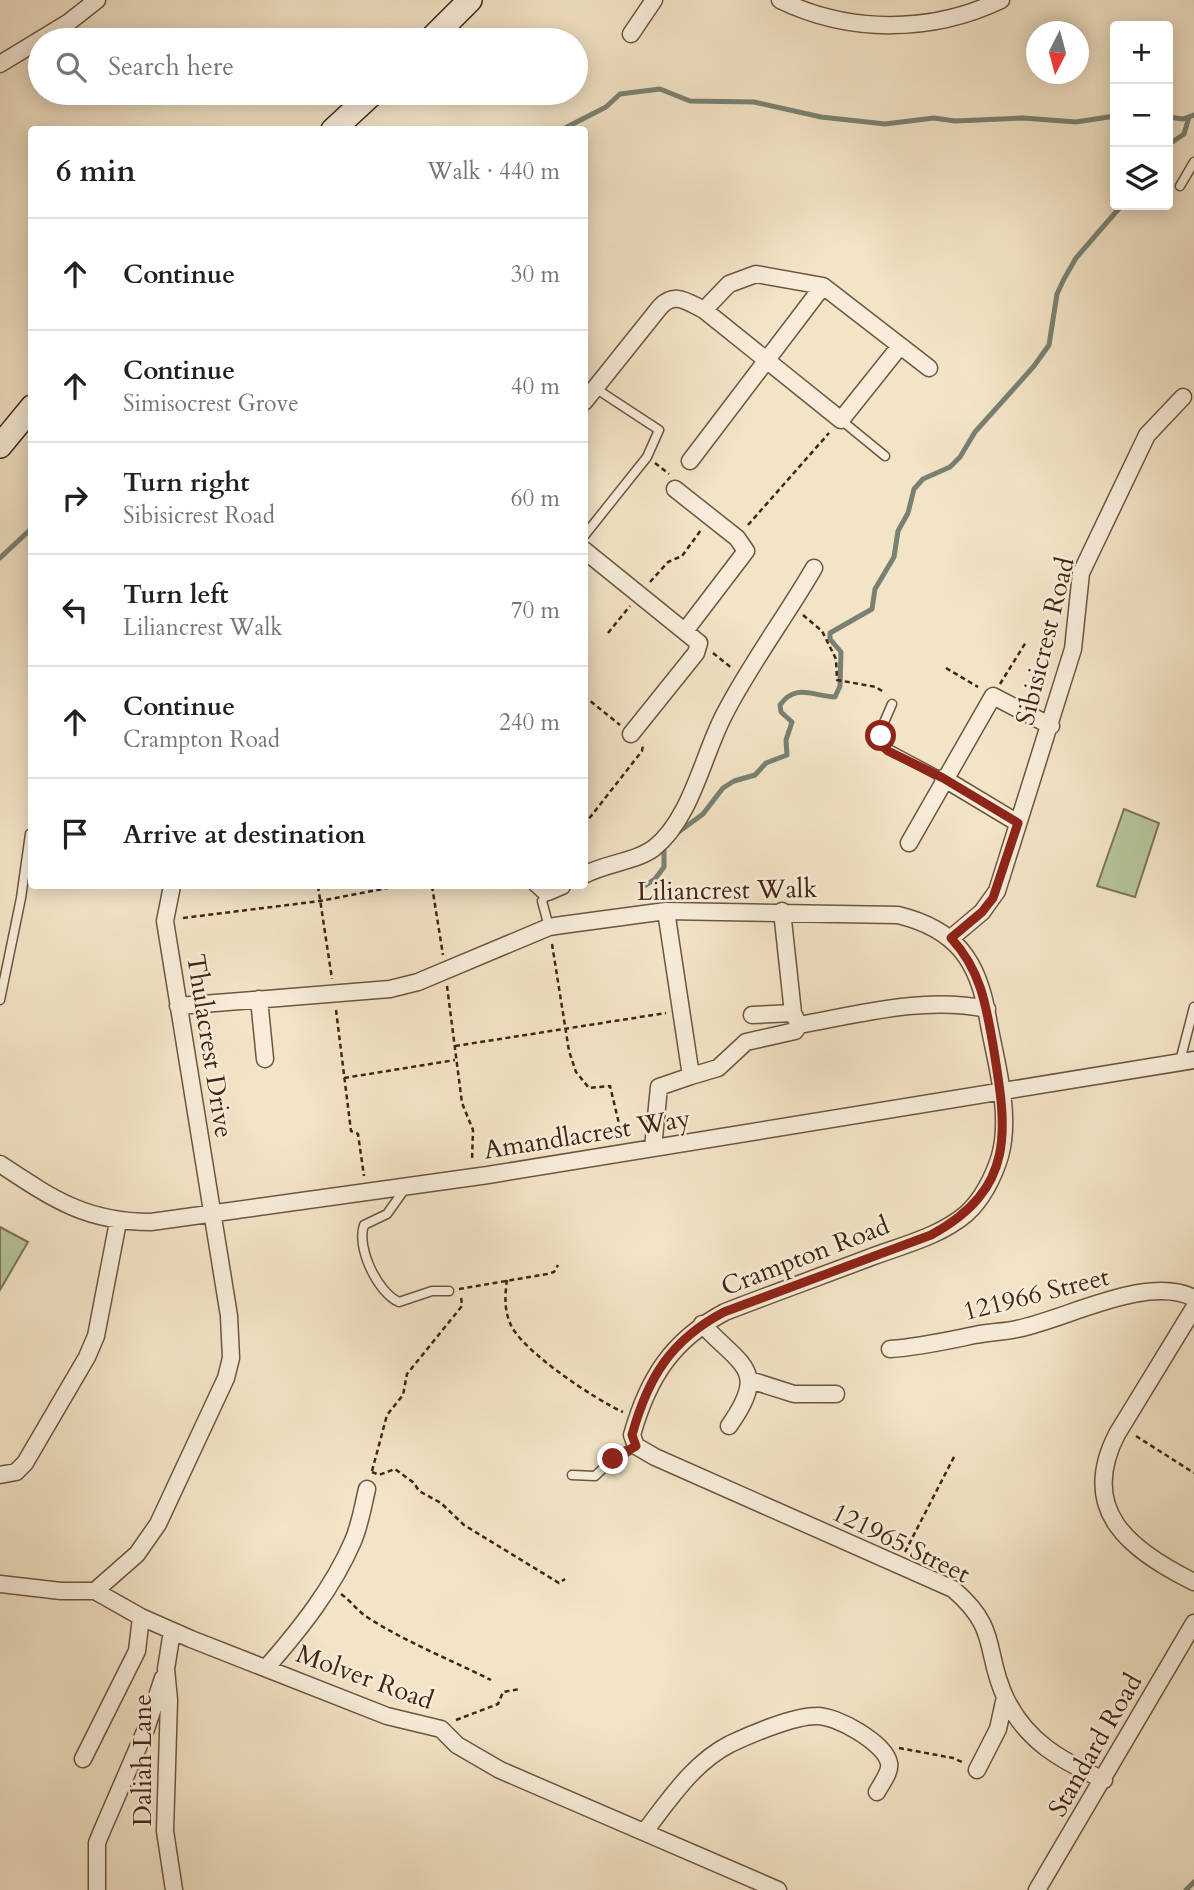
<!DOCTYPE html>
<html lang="en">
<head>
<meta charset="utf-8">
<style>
  body { margin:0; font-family:Cardo,serif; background:#f6f6f6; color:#202124 }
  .controls { position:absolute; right:21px; top:21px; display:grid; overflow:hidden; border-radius:7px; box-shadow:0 4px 18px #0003 }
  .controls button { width:63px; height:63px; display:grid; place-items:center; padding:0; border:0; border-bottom:2px solid #e0e0e0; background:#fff; color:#202124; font:35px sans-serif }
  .compass { position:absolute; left:1026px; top:21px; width:63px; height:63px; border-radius:50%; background:#fff; box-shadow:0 4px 18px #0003; rotate:186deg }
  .stop { position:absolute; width:21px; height:21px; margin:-16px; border:5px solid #8f2418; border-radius:50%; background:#fff }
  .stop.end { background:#8f2418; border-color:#fff; box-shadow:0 2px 7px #0008 }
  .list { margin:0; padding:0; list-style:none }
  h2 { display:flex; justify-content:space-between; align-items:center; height:91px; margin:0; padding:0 28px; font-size:30px }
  h2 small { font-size:23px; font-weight:400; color:#757577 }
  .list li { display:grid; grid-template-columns:46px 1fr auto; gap:21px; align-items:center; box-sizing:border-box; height:112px; padding:0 28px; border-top:2px solid #e0e0e0 }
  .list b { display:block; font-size:26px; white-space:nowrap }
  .list p { margin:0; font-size:23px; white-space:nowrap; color:#757577 }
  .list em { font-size:23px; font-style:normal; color:#757577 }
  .icon { flex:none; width:38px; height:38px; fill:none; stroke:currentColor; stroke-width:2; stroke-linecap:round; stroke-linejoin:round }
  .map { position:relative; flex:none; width:1194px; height:1890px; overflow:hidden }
  .search { position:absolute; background:#fff; box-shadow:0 4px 18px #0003; left:28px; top:28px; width:560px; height:77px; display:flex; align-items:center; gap:18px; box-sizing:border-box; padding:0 24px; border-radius:38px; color:#757577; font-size:26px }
  .panel { position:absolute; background:#fff; box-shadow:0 4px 18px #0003; left:28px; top:126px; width:560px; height:763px; border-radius:7px }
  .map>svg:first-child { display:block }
  .green { fill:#b5c59a; stroke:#7c7458; stroke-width:2 }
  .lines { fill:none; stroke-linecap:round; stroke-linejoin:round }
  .stream { stroke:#788173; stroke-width:5 }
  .lane-casing { stroke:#6f5441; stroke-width:11 }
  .street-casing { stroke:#6f5441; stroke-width:19 }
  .secondary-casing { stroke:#432415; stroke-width:26 }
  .path { stroke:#432415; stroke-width:2.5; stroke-dasharray:5 3.5; stroke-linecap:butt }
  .lane { stroke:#f7edda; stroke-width:8 }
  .street { stroke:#f7edda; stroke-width:16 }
  .secondary { stroke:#f7edda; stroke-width:23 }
  .route { stroke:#8f2418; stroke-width:9 }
  .labels { text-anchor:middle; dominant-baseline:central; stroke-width:5; stroke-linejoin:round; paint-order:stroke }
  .street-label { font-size:26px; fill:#432415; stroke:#f7edda }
</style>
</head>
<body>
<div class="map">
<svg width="1194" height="1890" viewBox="0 0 1194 1890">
  <rect width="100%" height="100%" fill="#f3e4c6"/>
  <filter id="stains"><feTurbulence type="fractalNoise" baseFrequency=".00286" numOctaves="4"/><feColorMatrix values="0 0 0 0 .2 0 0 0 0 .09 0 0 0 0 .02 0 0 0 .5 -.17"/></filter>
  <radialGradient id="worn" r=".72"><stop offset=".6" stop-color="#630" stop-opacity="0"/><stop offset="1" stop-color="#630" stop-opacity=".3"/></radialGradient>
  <path class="green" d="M 1124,809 L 1159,823 L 1135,897 L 1097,886 Z
    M 0,1227 L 28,1242 L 0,1290 Z"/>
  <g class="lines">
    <path class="stream" d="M 1168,117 L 1183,119 L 1194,115
      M 561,130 L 606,107 L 620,94 L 660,89 L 690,101 L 754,102 L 821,117 L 885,124 L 934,118 L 955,121 L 1023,118 L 1076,122 L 1115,116
      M 1168,145 L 1184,134 L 1189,117
      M 0,558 L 32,528
      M 673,836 L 703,814 L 723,788 L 734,781 L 755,775 L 766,763 L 787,755 L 786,740 L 792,722 L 781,712 L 780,705 C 796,683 812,696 835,697 L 840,686 L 841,652 L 830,639 L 830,633 L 872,609 L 875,589 L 894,557 L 898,531 L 908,513 L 914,489 L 923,479 L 950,467 L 960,457 L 975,432 L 1034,366 L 1049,345 L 1057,294 L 1064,279 L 1076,258 L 1122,205
      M 643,887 L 655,879 L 664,867 L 664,846
      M 1186,1890 L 1194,1882"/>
    <g class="lane-casing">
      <path id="lane" d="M 1180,186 L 1194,162
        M 841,420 L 885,456
        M 584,536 L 647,457 L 659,430 L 595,388
        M 892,704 L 882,727 L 883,746 L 943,778
        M 533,886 L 544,896
        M 549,891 L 542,901 L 549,927
        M 0,1000 L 21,898 L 30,834
        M 1180,1061 L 1194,1007
        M 407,1186 L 387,1214 L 364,1225 C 356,1248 378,1293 399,1302 L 432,1291 L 449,1291
        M 572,1475 L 595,1476 L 613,1459 L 636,1446"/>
    </g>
    <g class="street-casing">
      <path id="street" d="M 780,0 C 850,34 932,33 1001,0
        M 631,34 L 654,0
        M 0,64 L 69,22 L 97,0
        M 704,310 L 729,284 L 756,274 L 823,286 L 929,368
        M 584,402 L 660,307 C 675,291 687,302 704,310 L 841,420 L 900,346
        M 690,461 L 823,286
        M 675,489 L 737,538 L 746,551 L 685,631
        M 584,550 L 699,643 L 696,653 L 631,734
        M 943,778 L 1018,823
        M 909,843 L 993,696 L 1051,726
        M 584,875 C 606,863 635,862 654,848 C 691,819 703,755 724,715 C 750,664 785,618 814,568
        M 548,892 L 562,886
        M 782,911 L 793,1013 L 799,1025 C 860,1014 925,996 987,1009
        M 951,938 L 982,912 L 997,891 L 1073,649 L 1081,573 L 1147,435 L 1183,397
        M 259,999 L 265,1059
        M 178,1006 L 390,989 L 418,982 L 549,927 L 562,925 L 666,911 L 898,915 C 956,929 979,961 988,1019 C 995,1060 1012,1113 1000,1156 C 994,1176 982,1200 966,1214 C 940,1236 904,1245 874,1256 C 824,1275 774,1293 725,1312 C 672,1340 648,1378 632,1435 L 636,1446 L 655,1457 L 953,1589 C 1001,1630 983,1651 1006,1699 C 1027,1742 1062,1761 1104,1780
        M 752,1015 L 793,1013
        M 691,1076 L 718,1068 L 746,1042 L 795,1031 L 799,1025
        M 653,1148 L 659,1087 L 691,1076 L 666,911
        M 0,1164 C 53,1199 86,1222 151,1222 L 488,1175 L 1194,1060
        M 1194,1308 L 1117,1434 C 1078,1510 1129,1550 1194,1582
        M 702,1324 C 742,1367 769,1369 729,1426
        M 890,1349 C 920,1347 946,1341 975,1335 C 989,1332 1003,1332 1017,1329 C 1067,1319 1147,1274 1194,1298
        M 750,1380 L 794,1394 L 836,1394
        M 0,1475 L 16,1472 L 25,1463 L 87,1357 L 96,1336 L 118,1222
        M 0,1584 L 61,1591 L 95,1591 L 141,1617 L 191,1639 L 387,1716 L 441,1729 L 457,1745 L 500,1770 L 778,1890
        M 95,1591 L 137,1554 L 158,1524 L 226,1378 L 231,1358 L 229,1316 L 165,921 L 172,886
        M 172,1631 L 166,1669 L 169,1700 L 165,1831 L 174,1890
        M 267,1667 C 300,1629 333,1588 353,1541 C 360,1525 363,1506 367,1489
        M 83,1759 L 137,1651 L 141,1617
        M 977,1770 L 998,1729 L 1005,1697
        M 645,1831 C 670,1799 693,1763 730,1744 C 751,1734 794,1716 816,1716 C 836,1715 885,1743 889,1763 C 891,1772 881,1784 877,1792
        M 97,1889 L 97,1843 L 101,1833 L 146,1729 L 163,1678
        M 1037,1890 L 1194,1623"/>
    </g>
    <g class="secondary-casing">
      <path id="secondary" d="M 430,40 L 470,0
        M 333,130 L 373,93
        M 0,446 L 32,407"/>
    </g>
    <path class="path" d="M 655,463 L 669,474
      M 748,525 L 829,433
      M 650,582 L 668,562 L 682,556 L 701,530
      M 803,615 L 822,631 L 836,659 L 837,680 L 876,687 L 885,693
      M 608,633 L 630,606
      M 713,653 L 733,669
      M 946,668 L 978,687
      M 1000,684 L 1026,642
      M 584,696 L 620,725
      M 584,825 L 642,751 L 643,745
      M 318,886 L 332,979
      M 432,886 L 443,955
      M 183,918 L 320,901 L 398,886
      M 552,944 L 569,1051 L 576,1072 L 589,1088 L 610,1086 L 622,1136
      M 447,986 L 462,1103 L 473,1130 L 472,1161
      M 336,1010 L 351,1131 L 358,1134 L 364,1176
      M 455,1046 L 666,1013
      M 344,1078 L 455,1060
      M 507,1280 C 505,1294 504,1309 510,1323 C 520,1350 596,1400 623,1412
      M 459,1289 L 547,1274 L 554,1272 L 558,1265
      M 1136,1436 L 1194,1473
      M 372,1471 L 387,1415 L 403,1395 L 407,1374 L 462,1306 L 461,1296
      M 372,1472 L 379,1475 L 395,1469 L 414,1483 L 419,1491 L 441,1503 L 464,1525 L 559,1583 L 565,1579
      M 905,1552 L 955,1455
      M 341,1594 C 352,1602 358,1612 370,1619 C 408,1643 451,1660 491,1680
      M 456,1720 L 498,1704 L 503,1692 L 520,1689
      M 899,1748 L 953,1758 L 964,1763"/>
    <use href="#lane" class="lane"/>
    <use href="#street" class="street"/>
    <use href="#secondary" class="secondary"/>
  </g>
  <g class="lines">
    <path class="route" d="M 613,1459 L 636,1446 L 632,1435 C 648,1377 671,1340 724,1312 L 931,1235 C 1017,1188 1007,1130 993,1045 C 986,1004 980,969 951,938 L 982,912 L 993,898 L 1018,823 L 943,778 L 888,751 L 883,746 L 881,736"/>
  </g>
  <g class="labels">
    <g class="street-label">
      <text transform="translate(1045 641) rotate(-76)">Sibisicrest Road</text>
      <text transform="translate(727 890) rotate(-1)">Liliancrest Walk</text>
      <text transform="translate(210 1046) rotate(81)">Thulacrest Drive</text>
      <text transform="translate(587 1134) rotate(-9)">Amandlacrest Way</text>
      <text transform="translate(805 1256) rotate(-21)">Crampton Road</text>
      <text transform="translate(1036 1294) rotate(-14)">121966 Street</text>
      <text transform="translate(901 1543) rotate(26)">121965 Street</text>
      <text transform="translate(365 1677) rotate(20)">Molver Road</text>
      <text transform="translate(1095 1745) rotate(-60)">Standard Road</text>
      <text transform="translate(142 1760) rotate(-90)">Daliah Lane</text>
    </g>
  </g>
  <rect width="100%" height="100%" filter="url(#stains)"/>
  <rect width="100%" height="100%" fill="url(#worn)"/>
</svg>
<div class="controls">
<button>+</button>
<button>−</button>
<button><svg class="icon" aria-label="layers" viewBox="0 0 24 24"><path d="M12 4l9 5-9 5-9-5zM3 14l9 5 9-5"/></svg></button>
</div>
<svg class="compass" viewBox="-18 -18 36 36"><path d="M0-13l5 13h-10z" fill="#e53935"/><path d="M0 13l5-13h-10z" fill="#757577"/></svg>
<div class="stop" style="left:881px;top:736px"></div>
<div class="stop end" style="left:613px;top:1459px"></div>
<div class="search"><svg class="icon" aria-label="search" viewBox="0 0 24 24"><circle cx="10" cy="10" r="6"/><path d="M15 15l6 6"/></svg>Search here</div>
<section class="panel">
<h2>6 min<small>Walk · 440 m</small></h2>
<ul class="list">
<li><svg class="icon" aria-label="ahead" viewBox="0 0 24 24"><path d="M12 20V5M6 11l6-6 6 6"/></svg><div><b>Continue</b></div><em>30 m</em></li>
<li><svg class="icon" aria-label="ahead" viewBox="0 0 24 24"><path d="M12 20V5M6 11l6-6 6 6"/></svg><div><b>Continue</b><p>Simisocrest Grove</p></div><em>40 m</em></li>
<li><svg class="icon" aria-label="right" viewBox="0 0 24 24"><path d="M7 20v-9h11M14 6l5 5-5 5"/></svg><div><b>Turn right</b><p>Sibisicrest Road</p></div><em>60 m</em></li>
<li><svg class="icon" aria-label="left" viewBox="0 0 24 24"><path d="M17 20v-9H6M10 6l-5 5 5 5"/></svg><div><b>Turn left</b><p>Liliancrest Walk</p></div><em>70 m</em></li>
<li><svg class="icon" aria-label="ahead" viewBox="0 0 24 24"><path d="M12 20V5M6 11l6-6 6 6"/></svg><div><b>Continue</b><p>Crampton Road</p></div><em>240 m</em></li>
<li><svg class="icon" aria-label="arrive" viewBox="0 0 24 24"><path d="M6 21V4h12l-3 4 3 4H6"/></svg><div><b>Arrive at destination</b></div></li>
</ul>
</section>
</div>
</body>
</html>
